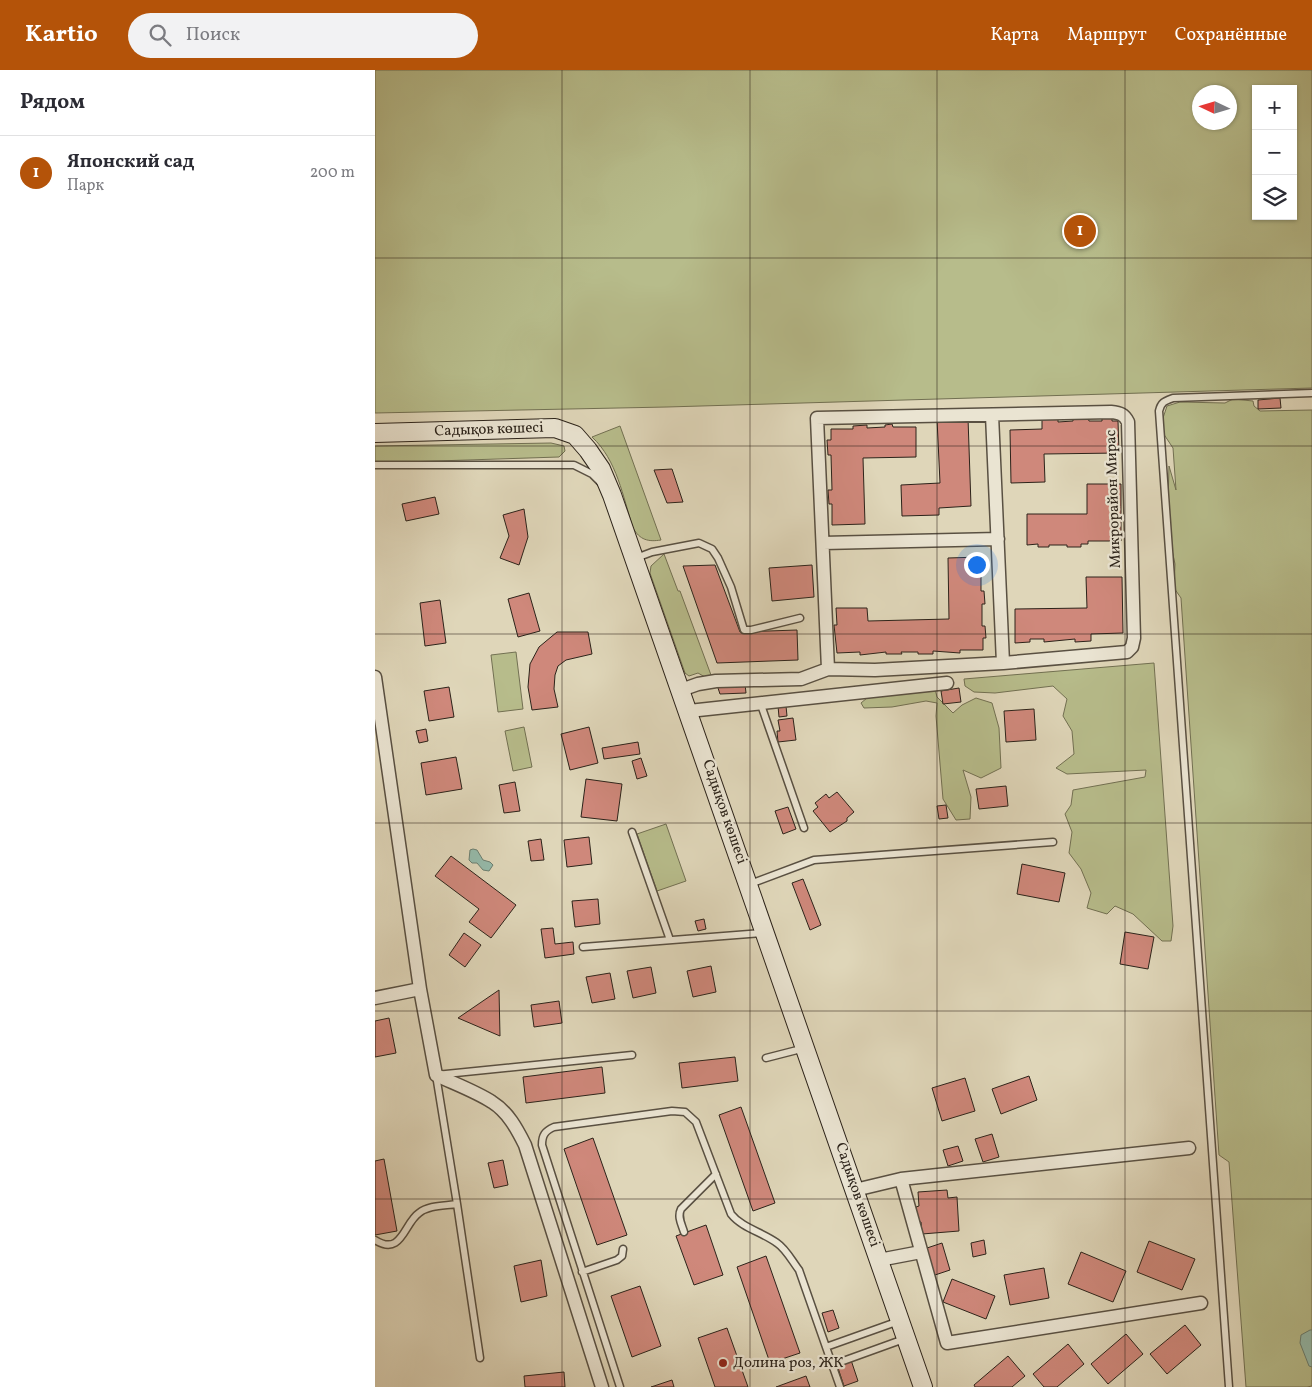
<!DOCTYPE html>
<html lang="ru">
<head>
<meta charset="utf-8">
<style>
  body { margin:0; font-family:Vollkorn,serif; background:#f2f2f3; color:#2b2b33 }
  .controls { position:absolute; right:15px; top:15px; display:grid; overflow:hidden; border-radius:0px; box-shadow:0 1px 4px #0004 }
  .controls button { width:45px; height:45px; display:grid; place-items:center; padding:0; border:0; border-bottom:1px solid #e1e1e2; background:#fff; color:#2b2b33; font:25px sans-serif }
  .compass { position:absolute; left:817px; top:15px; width:45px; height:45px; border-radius:50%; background:#fff; box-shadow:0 1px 4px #0004; rotate:274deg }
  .you { position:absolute; left:601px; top:494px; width:18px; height:18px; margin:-12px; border:4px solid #fff; border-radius:50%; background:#1a73e8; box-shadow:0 0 0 8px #1a73e833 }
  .badge { display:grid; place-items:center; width:32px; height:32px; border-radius:50%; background:#b45309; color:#fff; font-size:16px; font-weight:700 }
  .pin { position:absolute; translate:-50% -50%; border:2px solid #fff; box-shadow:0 1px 5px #0006 }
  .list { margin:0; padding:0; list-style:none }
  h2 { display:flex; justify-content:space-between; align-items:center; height:65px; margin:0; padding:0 20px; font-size:21px }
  h2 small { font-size:16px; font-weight:400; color:#7c7c81 }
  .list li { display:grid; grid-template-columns:32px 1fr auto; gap:15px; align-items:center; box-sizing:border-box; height:75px; padding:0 20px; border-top:1px solid #e1e1e2 }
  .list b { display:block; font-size:19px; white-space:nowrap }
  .list p { margin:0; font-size:16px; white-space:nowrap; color:#7c7c81 }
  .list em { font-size:16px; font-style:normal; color:#7c7c81 }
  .icon { flex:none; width:28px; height:28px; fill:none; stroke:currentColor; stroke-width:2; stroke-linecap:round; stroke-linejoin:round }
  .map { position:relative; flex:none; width:937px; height:1317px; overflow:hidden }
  header { display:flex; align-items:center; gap:30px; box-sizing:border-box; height:70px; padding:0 25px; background:#b45309; color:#fff }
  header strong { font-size:24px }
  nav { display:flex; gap:28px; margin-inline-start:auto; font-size:18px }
  .search { width:350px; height:45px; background:#f2f2f3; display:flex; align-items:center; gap:12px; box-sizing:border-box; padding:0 18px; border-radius:28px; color:#7c7c81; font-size:19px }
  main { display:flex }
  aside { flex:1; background:#fff }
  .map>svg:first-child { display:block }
  .green { fill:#b7bc8b; stroke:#727052; fill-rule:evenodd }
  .water { fill:#95baaa; stroke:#6b7e70 }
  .building { fill:#cf887b; stroke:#2c231a }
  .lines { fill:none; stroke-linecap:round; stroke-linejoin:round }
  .lane-casing { stroke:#595042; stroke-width:9 }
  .street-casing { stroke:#595042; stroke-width:15 }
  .secondary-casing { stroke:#2c231a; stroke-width:20 }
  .lane { stroke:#eae4d2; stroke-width:6 }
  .street { stroke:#eae4d2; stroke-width:12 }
  .secondary { stroke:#eae4d2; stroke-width:18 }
  .grid { fill:none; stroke:#2c231a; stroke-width:1; stroke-opacity:0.55 }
  .poi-dot { fill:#8f2418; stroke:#eae4d2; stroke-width:2 }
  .labels { text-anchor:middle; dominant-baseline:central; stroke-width:4.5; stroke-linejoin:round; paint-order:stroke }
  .street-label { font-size:15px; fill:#2c231a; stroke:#eae4d2 }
  .poi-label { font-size:15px; fill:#2c231a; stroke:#eae4d2; text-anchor:start }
</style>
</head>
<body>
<header>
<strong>Kartio</strong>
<div class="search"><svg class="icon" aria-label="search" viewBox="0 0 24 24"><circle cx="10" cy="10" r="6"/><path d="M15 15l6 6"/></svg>Поиск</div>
<nav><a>Карта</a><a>Маршрут</a><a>Сохранённые</a></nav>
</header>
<main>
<aside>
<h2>Рядом<small></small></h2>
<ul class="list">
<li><span class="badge">1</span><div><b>Японский сад</b><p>Парк</p></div><em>200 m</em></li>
</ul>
</aside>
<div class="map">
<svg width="937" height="1317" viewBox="0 0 937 1317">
  <rect width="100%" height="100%" fill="#dfd6b9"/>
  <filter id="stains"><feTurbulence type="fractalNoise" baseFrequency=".004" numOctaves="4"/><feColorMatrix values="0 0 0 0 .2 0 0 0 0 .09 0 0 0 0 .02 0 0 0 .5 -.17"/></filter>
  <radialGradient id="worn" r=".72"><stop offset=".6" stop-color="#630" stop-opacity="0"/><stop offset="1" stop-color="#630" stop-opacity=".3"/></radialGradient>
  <path class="green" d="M 0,0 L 937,0 L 937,318 L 292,337 L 0,343 ZM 881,19 L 918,19 L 918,146 L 881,146 ZM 824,22 L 854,22 L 854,52 L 824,52 Z
    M 858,329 L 878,331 L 879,336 L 885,341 L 937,340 L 937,1316 L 932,1317 L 871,1317 L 854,1092 L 844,1085 L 806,528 L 799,518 L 800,494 L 797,480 L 793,435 L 794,396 L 801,420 L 798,378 L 788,363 L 788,348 L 792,336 L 805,332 L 850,333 Z
    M 245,356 L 286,470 C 273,472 265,470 258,458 C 248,427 242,390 217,367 Z
    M 176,373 L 189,376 L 190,381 L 184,387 L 0,393 L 0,376 Z
    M 289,484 L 303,521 L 305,521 L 336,605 L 330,607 L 323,603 L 314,606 L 310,603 L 275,503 L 276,496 Z
    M 141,582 L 148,639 L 123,642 L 116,585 Z
    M 779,593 L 798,856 L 796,871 L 787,871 L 758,844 L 740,836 L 732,844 L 712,838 L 716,823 L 706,799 L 694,783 L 697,762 L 690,744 L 696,735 L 698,720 L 770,707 L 771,700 L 692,704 L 681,698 L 699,684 L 697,661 L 688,646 L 692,629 L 678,616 L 620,623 L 599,622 L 590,616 L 589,609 Z
    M 560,619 L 562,627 L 578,643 L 587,635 L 601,628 L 617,633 L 624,658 L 626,698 L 606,708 L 588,700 L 596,727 L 595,749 L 581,750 L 568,729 L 561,646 L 562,633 L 551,631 L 517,637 L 489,638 L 486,633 L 492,628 Z
    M 149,657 L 157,697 L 138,701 L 130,661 Z
    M 291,754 L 311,811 L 282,821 L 262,764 Z"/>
  <path class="water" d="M 98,779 L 102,780 L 108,790 L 115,792 L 118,795 L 114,801 L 108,800 L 102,793 L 97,793 L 94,790 L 95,780 Z
    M 935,1260 L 937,1260 L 937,1297 L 934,1296 L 925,1273 L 926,1265 Z"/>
  <path class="building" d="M 707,159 L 709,169 L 696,170 L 695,160 Z
    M 905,328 L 906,338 L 883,339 L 883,330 Z
    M 727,347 L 737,347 L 737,351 L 743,351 L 744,383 L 669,384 L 670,412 L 636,413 L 635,360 L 667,359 L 667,348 L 683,348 L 683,352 L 698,351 L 698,348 L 713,348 L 714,351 L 727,351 Z
    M 593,348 L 596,436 L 564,438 L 564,445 L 527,446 L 526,415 L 565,413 L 562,349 Z
    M 517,354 L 518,357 L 541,357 L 541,387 L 488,388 L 490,454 L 457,455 L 457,434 L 454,434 L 453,420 L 457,420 L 456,385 L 453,385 L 452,370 L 456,370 L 456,359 L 478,359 L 478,356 L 492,355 L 492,358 L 510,357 L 510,355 Z
    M 297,399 L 308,432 L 292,433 L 279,400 Z
    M 712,414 L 746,414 L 746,471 L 713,471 L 713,474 L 706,474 L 706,477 L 692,477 L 692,475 L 674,475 L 674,477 L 663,477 L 663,474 L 652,475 L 652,444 L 712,444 Z
    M 60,427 L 64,444 L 31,451 L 27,434 Z
    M 149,439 L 153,467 L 144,495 L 125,488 L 134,466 L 128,445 Z
    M 605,487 L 606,491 L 608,491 L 609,502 L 606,502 L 606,521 L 609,521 L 610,534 L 607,534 L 607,556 L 610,556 L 611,568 L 608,568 L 608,580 L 585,580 L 585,583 L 558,581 L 558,584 L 543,584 L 543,582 L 526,582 L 527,584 L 511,584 L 511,582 L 485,585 L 485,582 L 462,583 L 459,555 L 462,555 L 461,538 L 492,538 L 493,551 L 574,549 L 573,488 Z
    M 340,495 L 365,562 L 422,560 L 423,590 L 342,593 L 308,496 Z
    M 437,495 L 439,527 L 397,531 L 394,498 Z
    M 711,507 L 747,507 L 748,563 L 716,564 L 716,571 L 700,572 L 700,569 L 669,572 L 669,569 L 655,569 L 655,572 L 640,573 L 640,539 L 712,538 Z
    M 154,523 L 165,561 L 143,567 L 133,529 Z
    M 65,530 L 71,573 L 50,576 L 45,533 Z
    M 182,562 L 213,562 L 217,584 L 191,590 L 183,596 L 180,605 L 179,619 L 183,637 L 157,640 L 153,617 L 155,594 L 164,577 Z
    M 370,614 L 371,623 L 345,624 L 342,615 Z
    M 74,617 L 79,647 L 54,651 L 49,621 Z
    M 584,618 L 586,632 L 568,634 L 566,621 Z
    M 403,636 L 411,636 L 412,646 L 404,647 Z
    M 659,639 L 661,670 L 631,672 L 629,641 Z
    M 418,648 L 421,670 L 403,672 L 402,661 L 405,661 L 403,650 Z
    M 214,657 L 223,693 L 195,700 L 186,664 Z
    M 51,659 L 53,671 L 44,673 L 41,661 Z
    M 263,672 L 265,684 L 229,689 L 227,678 Z
    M 81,687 L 87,719 L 51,725 L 46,693 Z
    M 266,688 L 272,706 L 262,709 L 257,691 Z
    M 211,709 L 247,714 L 242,751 L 206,747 Z
    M 140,712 L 145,741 L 129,743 L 124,715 Z
    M 631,716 L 633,736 L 604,739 L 601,719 Z
    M 462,722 L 479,742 L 472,748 L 472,751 L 455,762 L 438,741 L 443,737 L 440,733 L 451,724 L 454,728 Z
    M 571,735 L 573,748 L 564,749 L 562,736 Z
    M 413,737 L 421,759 L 408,764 L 400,741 Z
    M 214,767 L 217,794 L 192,797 L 189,770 Z
    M 166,769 L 169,790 L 156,791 L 153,771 Z
    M 76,786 L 141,835 L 116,868 L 94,852 L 104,839 L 60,806 Z
    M 647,794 L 690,803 L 684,832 L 642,824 Z
    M 428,809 L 446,855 L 435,860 L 417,813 Z
    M 223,829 L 225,854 L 200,857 L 197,831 Z
    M 329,849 L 331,859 L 323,861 L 320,851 Z
    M 178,858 L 180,874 L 198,872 L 199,884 L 170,888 L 166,859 Z
    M 750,862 L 779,867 L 773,899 L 745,894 Z
    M 89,863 L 106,875 L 90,897 L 74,885 Z
    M 336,896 L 341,922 L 318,927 L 312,901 Z
    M 276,897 L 281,923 L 258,928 L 252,901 Z
    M 235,903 L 240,929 L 217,933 L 211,907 Z
    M 124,920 L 125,966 L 83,948 Z
    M 184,931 L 187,953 L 159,957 L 156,935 Z
    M 14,948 L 21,983 L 0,987 L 0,951 Z
    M 360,987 L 363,1011 L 307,1018 L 304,993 Z
    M 227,997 L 230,1023 L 151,1033 L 148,1007 Z
    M 654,1006 L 662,1030 L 626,1044 L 617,1019 Z
    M 590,1008 L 600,1041 L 567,1051 L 557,1018 Z
    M 366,1037 L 400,1133 L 378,1141 L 344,1045 Z
    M 617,1064 L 624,1087 L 608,1092 L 600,1069 Z
    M 218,1068 L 252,1165 L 222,1175 L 189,1079 Z
    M 583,1076 L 588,1091 L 573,1096 L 568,1080 Z
    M 9,1089 L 22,1161 L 0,1165 L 0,1091 Z
    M 128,1090 L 133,1115 L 119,1118 L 113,1093 Z
    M 572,1120 L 573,1128 L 582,1127 L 584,1161 L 547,1164 L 546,1152 L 542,1152 L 541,1137 L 544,1136 L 543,1122 Z
    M 331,1155 L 348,1205 L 319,1215 L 301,1166 Z
    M 609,1170 L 611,1184 L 598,1187 L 596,1173 Z
    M 774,1171 L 820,1189 L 807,1220 L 762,1202 Z
    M 567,1173 L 575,1200 L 557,1206 L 549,1179 Z
    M 706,1182 L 751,1201 L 738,1232 L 693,1214 Z
    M 391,1186 L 425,1283 L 395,1293 L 362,1197 Z
    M 166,1190 L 172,1226 L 146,1232 L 139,1196 Z
    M 669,1198 L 674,1228 L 635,1235 L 629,1205 Z
    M 577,1209 L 620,1226 L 611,1249 L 568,1232 Z
    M 265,1216 L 286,1276 L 257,1287 L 236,1226 Z
    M 458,1240 L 464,1258 L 453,1262 L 447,1243 Z
    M 810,1255 L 826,1275 L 792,1304 L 775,1284 Z
    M 352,1258 L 373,1317 L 340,1317 L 323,1268 Z
    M 751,1264 L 768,1284 L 733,1314 L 716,1294 Z
    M 693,1274 L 709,1294 L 682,1317 L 669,1317 L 658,1304 Z
    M 633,1286 L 650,1306 L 637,1317 L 600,1317 L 599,1315 Z
    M 476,1290 L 483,1311 L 469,1316 L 462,1295 Z
    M 189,1302 L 190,1317 L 150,1317 L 149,1306 Z
    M 431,1306 L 435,1317 L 401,1317 Z
    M 297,1310 L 299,1317 L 276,1317 Z"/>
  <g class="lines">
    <g class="lane-casing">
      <path id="lane" d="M 0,395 L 199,395 L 217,404 L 226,413
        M 261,488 L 277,482 L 324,473 L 337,479 L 343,488 L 356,517 L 369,560 L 376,560 L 425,548
        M 385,632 L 429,758
        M 257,762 L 295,870
        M 375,814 L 439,790 L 678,772
        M 208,877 L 387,863
        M 391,988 L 430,978
        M 82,1134 L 105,1288
        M 309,1162 C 307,1155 302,1147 306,1139 L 341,1104
        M 0,1170 C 27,1187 29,1153 44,1143 C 54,1135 69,1136 82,1134 L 61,1005 L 257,985
        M 207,1202 L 242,1190 L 247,1186 L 248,1179
        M 451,1277 L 524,1251
        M 457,1295 L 529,1269
        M 245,1317 L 167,1075 C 167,1065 170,1061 179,1057 L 297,1041 L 310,1042 L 321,1052 L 356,1144 C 367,1158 387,1162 402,1173 C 411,1179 417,1191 424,1200 L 465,1317
        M 854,1317 L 784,341 C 786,332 790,331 798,328 L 937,323"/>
    </g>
    <g class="street-casing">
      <path id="street" d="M 617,345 L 628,593
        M 448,473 L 623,469
        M 0,607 L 45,919 L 61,1005 C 78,1013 102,1022 117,1032 C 133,1042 142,1059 150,1075 L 227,1317
        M 306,620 L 323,614 L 341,611 L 426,609 L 453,599 L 500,600 L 628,593 L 752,582 L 757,577 L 759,568 L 753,352 C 749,344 745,343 736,342 L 442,348 L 453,599
        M 314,641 L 572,613
        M 0,928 L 45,919
        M 526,1109 L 814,1078
        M 480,1120 L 526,1109 L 572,1273 L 826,1233
        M 504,1190 L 546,1182"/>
    </g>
    <g class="secondary-casing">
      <path id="secondary" d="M 0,363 L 180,358 L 200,365 L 213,380 L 226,399 L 237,425 L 548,1317"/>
    </g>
    <use href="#lane" class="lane"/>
    <use href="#street" class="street"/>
    <use href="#secondary" class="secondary"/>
  </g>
  <path class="grid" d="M 187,0 L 187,1317M 375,0 L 375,1317M 562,0 L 562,1317M 750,0 L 750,1317M 0,188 L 937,188M 0,376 L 937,376M 0,564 L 937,564M 0,753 L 937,753M 0,941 L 937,941M 0,1129 L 937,1129"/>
  <circle class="poi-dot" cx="348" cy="1293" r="5"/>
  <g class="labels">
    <g class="street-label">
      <text transform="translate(114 360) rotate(-2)">Садықов көшесі</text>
      <text transform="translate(739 429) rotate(-92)">Микрорайон Мирас</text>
      <text transform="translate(349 742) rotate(71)">Садықов көшесі</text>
      <text transform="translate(482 1125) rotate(71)">Садықов көшесі</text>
    </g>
    <g class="poi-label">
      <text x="358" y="1293">Долина роз, ЖК</text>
    </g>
  </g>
  <rect width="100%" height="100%" filter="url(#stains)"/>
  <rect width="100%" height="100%" fill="url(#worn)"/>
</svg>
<div class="controls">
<button>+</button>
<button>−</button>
<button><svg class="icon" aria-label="layers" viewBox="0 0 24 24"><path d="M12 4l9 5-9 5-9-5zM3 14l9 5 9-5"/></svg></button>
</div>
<svg class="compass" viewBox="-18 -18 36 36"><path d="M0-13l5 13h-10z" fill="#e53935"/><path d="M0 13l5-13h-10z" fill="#7c7c81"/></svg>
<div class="you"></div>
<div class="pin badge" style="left:705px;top:161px">1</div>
</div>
</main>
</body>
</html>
